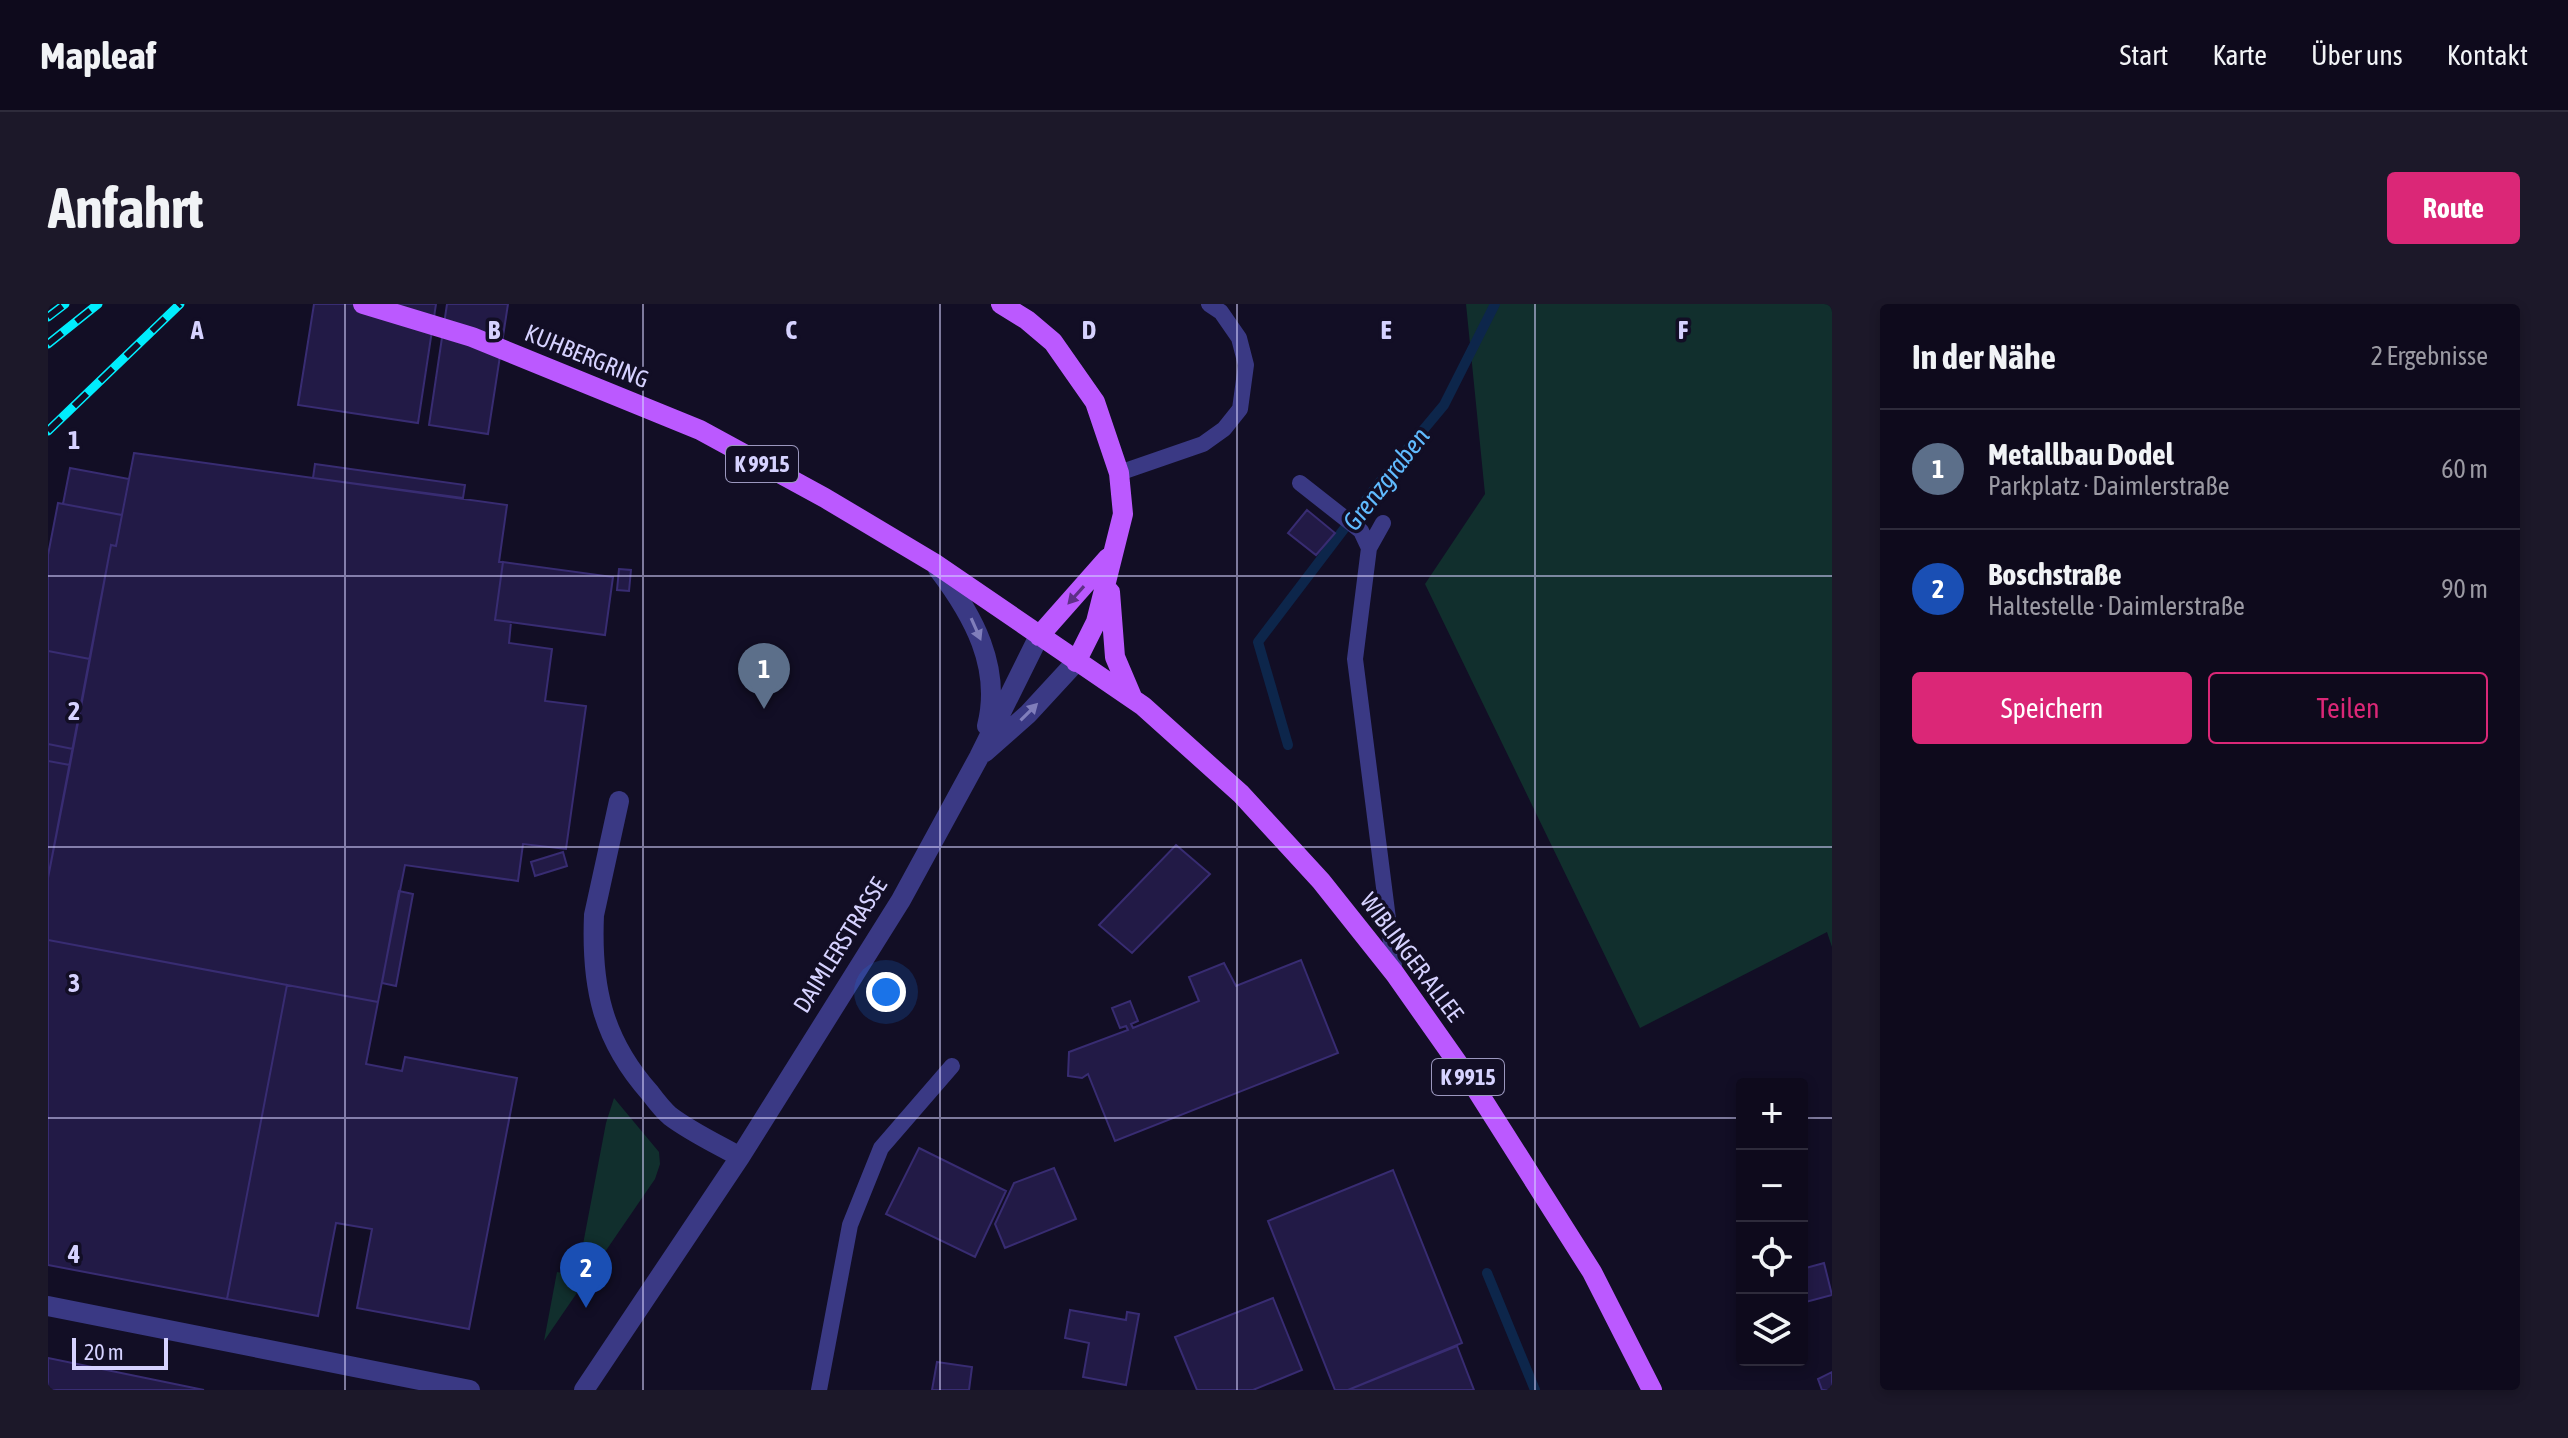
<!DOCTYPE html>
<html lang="de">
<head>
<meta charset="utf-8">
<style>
  body { margin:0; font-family:"Asap Condensed",sans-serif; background:#1c1829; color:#f1f3f6 }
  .controls { position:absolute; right:24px; bottom:24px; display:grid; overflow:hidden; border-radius:8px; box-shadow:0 4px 12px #0003 }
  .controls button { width:72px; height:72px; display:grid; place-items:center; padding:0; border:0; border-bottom:2px solid #2e2b3b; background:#0e0a1c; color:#f1f3f6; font:40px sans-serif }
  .scale { position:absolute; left:24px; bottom:20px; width:96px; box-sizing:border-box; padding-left:8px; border:4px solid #d6d2ff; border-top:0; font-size:22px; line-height:28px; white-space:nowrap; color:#d6d2ff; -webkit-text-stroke:6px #120e25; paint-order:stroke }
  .you { position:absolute; left:838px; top:688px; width:28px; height:28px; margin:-20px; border:6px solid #fff; border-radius:50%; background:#1a73e8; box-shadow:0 0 0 12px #1a73e833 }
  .badge { display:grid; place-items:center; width:52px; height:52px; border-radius:50%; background:#db2777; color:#fff; font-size:26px; font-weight:700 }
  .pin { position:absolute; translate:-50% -66px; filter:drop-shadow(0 2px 4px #0008) }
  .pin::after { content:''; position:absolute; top:42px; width:28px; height:24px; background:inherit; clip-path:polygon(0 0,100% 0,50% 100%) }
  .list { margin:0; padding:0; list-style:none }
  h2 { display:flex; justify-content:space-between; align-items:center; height:104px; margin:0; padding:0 32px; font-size:34px }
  h2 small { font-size:26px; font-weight:400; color:#9b9aa3 }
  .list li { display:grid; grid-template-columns:52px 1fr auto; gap:24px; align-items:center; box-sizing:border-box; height:120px; padding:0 32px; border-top:2px solid #2e2b3b }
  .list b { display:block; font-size:30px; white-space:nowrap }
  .list p { margin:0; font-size:26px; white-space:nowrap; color:#9b9aa3 }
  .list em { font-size:26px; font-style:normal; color:#9b9aa3 }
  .actions { display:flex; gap:16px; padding:24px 32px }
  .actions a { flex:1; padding:18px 0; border:2px solid #db2777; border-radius:8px; text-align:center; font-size:28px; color:#db2777 }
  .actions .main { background:#db2777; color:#fff }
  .icon { flex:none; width:44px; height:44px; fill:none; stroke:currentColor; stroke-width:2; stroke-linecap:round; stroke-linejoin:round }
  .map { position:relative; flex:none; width:1784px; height:1086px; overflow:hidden; border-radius:8px }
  header { display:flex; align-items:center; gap:48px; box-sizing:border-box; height:112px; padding:0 40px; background:#0e0a1c; border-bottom:2px solid #2e2b3b }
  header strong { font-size:38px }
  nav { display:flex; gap:44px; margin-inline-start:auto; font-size:28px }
  .intro { display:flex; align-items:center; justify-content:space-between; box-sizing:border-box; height:192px; padding:0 48px }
  h1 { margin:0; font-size:56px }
  .button { padding:20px 36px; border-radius:8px; background:#db2777; color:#fff; font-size:28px; font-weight:700 }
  main { display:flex; gap:48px; padding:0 48px }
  aside { flex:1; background:#0e0a1c; border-radius:8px; box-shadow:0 4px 12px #0003 }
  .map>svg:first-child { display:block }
  .green { fill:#112f2d }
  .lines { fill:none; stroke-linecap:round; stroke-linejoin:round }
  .stream { stroke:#0d264b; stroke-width:10 }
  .building { fill:#221a46; stroke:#382c72; stroke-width:2 }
  .lane { stroke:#3a3984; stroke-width:16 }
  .street { stroke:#3a3984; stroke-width:20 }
  .primary { stroke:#bb59ff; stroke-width:20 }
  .rail-casing { stroke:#00edfd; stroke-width:9 }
  .rail { stroke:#120e25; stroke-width:6; stroke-dasharray:18; stroke-linecap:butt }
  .oneway { fill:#5e3087 }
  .oneway2 { fill:#807ebb }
  .grid { fill:none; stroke:#d6d2ff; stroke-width:2; stroke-opacity:0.55 }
  .labels { text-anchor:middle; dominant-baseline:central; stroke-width:7; stroke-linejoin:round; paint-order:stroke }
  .shield { fill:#120e25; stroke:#9b97be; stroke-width:2 }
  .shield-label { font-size:22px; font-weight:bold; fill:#d6d2ff }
  .street-label { font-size:24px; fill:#d6d2ff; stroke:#120e25 }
  .water-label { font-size:26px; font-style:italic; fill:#60bbff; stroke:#120e25 }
  .grid-label { font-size:26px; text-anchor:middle; font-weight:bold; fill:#d6d2ff; stroke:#120e25; stroke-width:7; stroke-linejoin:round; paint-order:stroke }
</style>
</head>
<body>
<header>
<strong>Mapleaf</strong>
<nav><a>Start</a><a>Karte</a><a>Über uns</a><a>Kontakt</a></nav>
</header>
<div class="intro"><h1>Anfahrt</h1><a class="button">Route</a></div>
<main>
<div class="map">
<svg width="1784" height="1086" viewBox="0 0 1784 1086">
  <rect width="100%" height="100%" fill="#120e25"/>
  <path class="green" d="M 1418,0 L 1784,0 L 1784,643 L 1779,628 L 1592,724 L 1377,280 L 1437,190 Z
    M 566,794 L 611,848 L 612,860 L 607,875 L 496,1037 L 509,968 L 529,972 L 558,819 Z"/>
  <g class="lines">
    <path class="stream" d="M 1240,441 L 1210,338 L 1331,179 L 1396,101 L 1447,0
      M 1439,969 L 1487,1086"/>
  </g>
  <path class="building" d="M 266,0 L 388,0 L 370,119 L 250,101 Z
    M 399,0 L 460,0 L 440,130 L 381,121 Z
    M 86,149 L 459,201 L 451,258 L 455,258 L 447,316 L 463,318 L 461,339 L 504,345 L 497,397 L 538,402 L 518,545 L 475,540 L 470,577 L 357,561 L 330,698 L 0,636 L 0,574 L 63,241 L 68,242 Z
    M 267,160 L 417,181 L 415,194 L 265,174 Z
    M 22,164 L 81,175 L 74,211 L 15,200 Z
    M 10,199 L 74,211 L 68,242 L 63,241 L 42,355 L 0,347 L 0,251 Z
    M 1259,206 L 1287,229 L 1268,251 L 1240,229 Z
    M 455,258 L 565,273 L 557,331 L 447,316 Z
    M 571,265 L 583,266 L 581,287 L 569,286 Z
    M 0,347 L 42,355 L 25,445 L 0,440 Z
    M 0,440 L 25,445 L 22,461 L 0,457 Z
    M 0,457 L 22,461 L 0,574 Z
    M 1128,541 L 1162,570 L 1084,649 L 1051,621 Z
    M 515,548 L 519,562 L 487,572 L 483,558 Z
    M 351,587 L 365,590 L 348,682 L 334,679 Z
    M 0,636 L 239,681 L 179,995 L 0,961 Z
    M 1253,656 L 1290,749 L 1067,837 L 1040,770 L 1034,774 L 1020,772 L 1021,748 L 1080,726 L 1078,722 L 1072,724 L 1064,704 L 1082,697 L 1090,717 L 1083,720 L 1085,724 L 1151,697 L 1141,673 L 1176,659 L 1188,682 Z
    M 239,681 L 330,698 L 318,760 L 354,767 L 357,753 L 469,774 L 421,1025 L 309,1004 L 324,925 L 288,919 L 270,1012 L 179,995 Z
    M 871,844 L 958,887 L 927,953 L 838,910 Z
    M 1006,864 L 1028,915 L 957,944 L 947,920 L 966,879 Z
    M 1345,866 L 1414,1039 L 1300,1086 L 1287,1086 L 1220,917 Z
    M 1776,959 L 1784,991 L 1754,999 L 1754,965 Z
    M 1225,994 L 1254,1066 L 1205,1086 L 1149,1086 L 1127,1033 Z
    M 1022,1006 L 1078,1016 L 1079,1008 L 1091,1010 L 1078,1081 L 1035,1073 L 1041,1039 L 1017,1034 Z
    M 1409,1042 L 1426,1086 L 1300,1086 Z
    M 0,1054 L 156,1086 L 0,1086 Z
    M 889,1058 L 924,1063 L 921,1086 L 884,1086 Z
    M 1784,1068 L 1784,1086 L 1774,1086 L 1770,1075 Z"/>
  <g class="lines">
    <path class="lane" d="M 1071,169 L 1155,140 L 1176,125 L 1192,105 L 1198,61 L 1191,34 L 1173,8 L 1161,0
      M 1252,179 L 1313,227 L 1321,244
      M 1335,219 L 1321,244 L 1307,355 L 1347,670
      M 771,1086 L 802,921 L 833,844 L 904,762"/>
    <path class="street" d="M 890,265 C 925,311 954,363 939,422
      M 937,448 L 980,410 L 1028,358
      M 571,497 L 546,611 C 543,682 554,735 602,789 C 608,797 615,806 622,812 C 643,828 669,840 692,853
      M 0,1002 L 422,1086
      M 536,1086 L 692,853 L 853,596 L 931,453 L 991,332"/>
    <path class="primary" d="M 315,0 L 424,33 L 652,126 L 777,194 L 886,259 L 1095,402 L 1193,490 L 1273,577 L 1347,670 L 1428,785 L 1544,968 L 1604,1086
      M 953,0 L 979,16 L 1005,38 L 1047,98 L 1071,169 L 1075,210 L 1048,318 L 1028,358
      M 1062,288 L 1067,353 L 1084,393
      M 991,332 L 1060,254"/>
    <g class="rail-casing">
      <path id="rail" d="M 0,13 L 17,0
        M 0,40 L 50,0
        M 0,127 L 132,0"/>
    </g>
    <use href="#rail" class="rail"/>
  </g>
  <defs><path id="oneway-solid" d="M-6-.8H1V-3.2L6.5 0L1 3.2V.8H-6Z" transform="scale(2)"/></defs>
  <use class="oneway" href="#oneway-solid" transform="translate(1028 291) rotate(132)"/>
  <g class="oneway2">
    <use href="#oneway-solid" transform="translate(928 325) rotate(66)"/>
    <use href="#oneway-solid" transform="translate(981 408) rotate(-45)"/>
  </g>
  <path class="grid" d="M 297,0 L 297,1086M 595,0 L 595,1086M 892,0 L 892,1086M 1189,0 L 1189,1086M 1487,0 L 1487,1086M 0,272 L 1784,272M 0,543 L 1784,543M 0,814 L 1694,814M 1754,814 L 1784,814"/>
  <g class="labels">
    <g class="shield">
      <rect x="678" y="142" width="72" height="36" rx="6"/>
      <rect x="1384" y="755" width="72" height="36" rx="6"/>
    </g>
    <g class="shield-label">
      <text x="714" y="160">K 9915</text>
      <text x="1420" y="773">K 9915</text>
    </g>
    <g class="street-label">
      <text transform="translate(539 52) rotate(22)">KUHBERGRING</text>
      <text transform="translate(792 641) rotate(-58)">DAIMLERSTRASSE</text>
      <text transform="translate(1364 653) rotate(53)">WIBLINGER ALLEE</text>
    </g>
    <g class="water-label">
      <text transform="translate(1338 175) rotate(-52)">Grenzgraben</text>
    </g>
  </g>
  <g class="grid-label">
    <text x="149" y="35">A</text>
    <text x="446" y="35">B</text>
    <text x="743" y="35">C</text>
    <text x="1041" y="35">D</text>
    <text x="1338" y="35">E</text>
    <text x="1635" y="35">F</text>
    <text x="26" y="145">1</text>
    <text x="26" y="416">2</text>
    <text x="26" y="688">3</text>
    <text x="26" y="959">4</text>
  </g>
</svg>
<div class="controls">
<button>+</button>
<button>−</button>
<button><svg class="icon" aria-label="locate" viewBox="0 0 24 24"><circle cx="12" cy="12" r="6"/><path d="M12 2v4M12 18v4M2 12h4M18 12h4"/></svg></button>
<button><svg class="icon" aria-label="layers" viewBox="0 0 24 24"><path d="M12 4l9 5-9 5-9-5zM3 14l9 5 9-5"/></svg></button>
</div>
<div class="scale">20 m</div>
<div class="you"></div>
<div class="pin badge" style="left:716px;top:405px;background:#5c6f8a">1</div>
<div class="pin badge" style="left:538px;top:1004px;background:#1a4fb4">2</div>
</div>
<aside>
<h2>In der Nähe<small>2 Ergebnisse</small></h2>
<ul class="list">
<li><span class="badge" style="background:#5c6f8a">1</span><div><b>Metallbau Dodel</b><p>Parkplatz · Daimlerstraße</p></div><em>60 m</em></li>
<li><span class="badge" style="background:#1a4fb4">2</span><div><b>Boschstraße</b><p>Haltestelle · Daimlerstraße</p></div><em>90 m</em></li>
</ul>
<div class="actions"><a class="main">Speichern</a><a>Teilen</a></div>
</aside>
</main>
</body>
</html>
